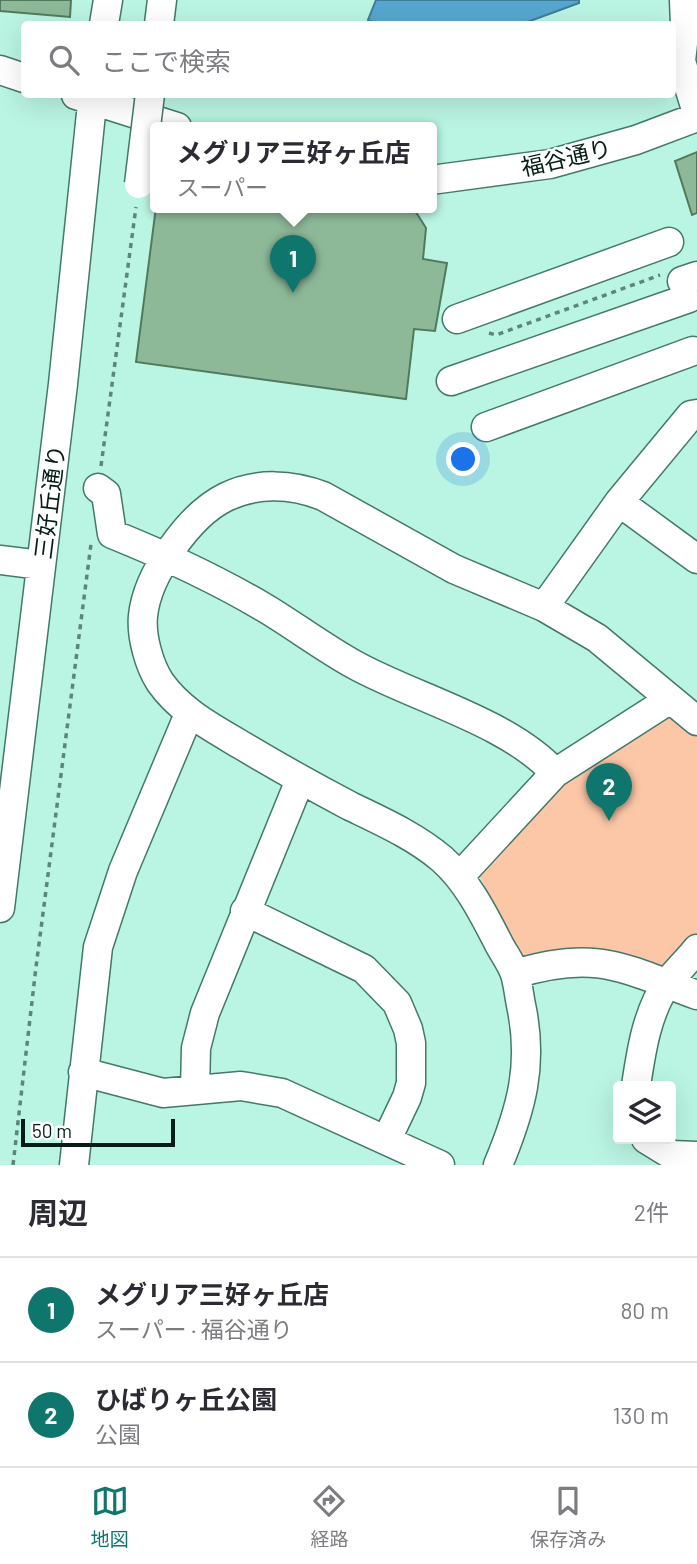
<!DOCTYPE html>
<html lang="ja">
<head>
<meta charset="utf-8">
<style>
  body { margin:0; font-family:Barlow,"Noto Sans JP",sans-serif; background:#f7f7f7; color:#2b2b33 }
  .controls { position:absolute; right:21px; bottom:21px; display:grid; overflow:hidden; border-radius:7px; box-shadow:0 7px 28px #0002 }
  .controls button { width:63px; height:63px; display:grid; place-items:center; padding:0; border:0; border-bottom:2px solid #e1e1e2; background:#fff; color:#2b2b33; font:35px sans-serif }
  .scale { position:absolute; left:21px; bottom:18px; width:154px; box-sizing:border-box; padding-left:7px; border:4px solid #051d17; border-top:0; font-size:19px; line-height:24px; white-space:nowrap; color:#051d17; -webkit-text-stroke:5px #fff; paint-order:stroke }
  .you { position:absolute; left:464px; top:460px; width:24px; height:24px; margin:-18px; border:5px solid #fff; border-radius:50%; background:#1a73e8; box-shadow:0 0 0 10px #1a73e833 }
  .badge { display:grid; place-items:center; width:46px; height:46px; border-radius:50%; background:#0f766e; color:#fff; font-size:23px; font-weight:700 }
  .pin { position:absolute; translate:-50% -58px; filter:drop-shadow(0 2px 4px #0008) }
  .pin::after { content:''; position:absolute; top:37px; width:24px; height:21px; background:inherit; clip-path:polygon(0 0,100% 0,50% 100%) }
  .popup { position:absolute; left:150px; top:122px; width:287px; height:91px; box-sizing:border-box; display:grid; place-content:center; border-radius:7px; background:#fff; filter:drop-shadow(0 2px 5px #0005); font-size:23px; white-space:nowrap; color:#7c7c81 }
  .popup b { font-size:26px; color:#2b2b33 }
  .popup::after { content:''; position:absolute; left:50%; top:100%; margin-left:-14px; border:14px solid transparent; border-top-color:#fff }
  .list { margin:0; padding:0; list-style:none }
  h2 { display:flex; justify-content:space-between; align-items:center; height:91px; margin:0; padding:0 28px; font-size:30px }
  h2 small { font-size:23px; font-weight:400; color:#7c7c81 }
  .list li { display:grid; grid-template-columns:46px 1fr auto; gap:21px; align-items:center; box-sizing:border-box; height:105px; padding:0 28px; border-top:2px solid #e1e1e2 }
  .list b { display:block; font-size:26px; white-space:nowrap }
  .list p { margin:0; font-size:23px; white-space:nowrap; color:#7c7c81 }
  .list em { font-size:23px; font-style:normal; color:#7c7c81 }
  .icon { flex:none; width:38px; height:38px; fill:none; stroke:currentColor; stroke-width:2; stroke-linecap:round; stroke-linejoin:round }
  .map { position:relative; flex:none; width:697px; height:1165px; overflow:hidden }
  .search { position:absolute; background:#fff; box-shadow:0 7px 28px #0002; left:21px; right:21px; top:21px; height:77px; display:flex; align-items:center; gap:18px; box-sizing:border-box; padding:0 24px; border-radius:7px; color:#7c7c81; font-size:26px }
  .sheet { height:301px; background:#fff }
  nav { display:flex; justify-content:space-around; align-items:center; box-sizing:border-box; height:98px; border-top:2px solid #e1e1e2; background:#fff; font-size:19px; color:#7c7c81 }
  nav a { display:grid; justify-items:center; gap:4px }
  nav .on { color:#0f766e }
  .map>svg:first-child { display:block }
  .green { fill:#fcc7a7 }
  .water { fill:#57a6cf; stroke:#3e7d98; stroke-width:2 }
  .building { fill:#8db999; stroke:#517a5d; stroke-width:2 }
  .lines { fill:none; stroke-linecap:round; stroke-linejoin:round }
  .minor-casing { stroke:#42796a; stroke-width:31 }
  .path { stroke:#5d867a; stroke-width:3.5; stroke-dasharray:5 5; stroke-linecap:butt }
  .minor { stroke:#fff; stroke-width:28 }
  .minor-bridge-casing { stroke:#42796a; stroke-width:31; stroke-linecap:butt }
  .minor-bridge { stroke:#fff; stroke-width:28 }
  .labels { text-anchor:middle; dominant-baseline:central; stroke-width:5; stroke-linejoin:round; paint-order:stroke }
  .street-label { font-size:23px; fill:#051d17; stroke:#fff }
</style>
</head>
<body>
<div class="map">
<svg width="697" height="1165" viewBox="0 0 697 1165">
  <rect width="100%" height="100%" fill="#baf4e2"/>
  <path class="green" d="M 664,715 L 697,734 L 697,937 L 670,973 L 637,956 L 586,952 L 525,960 L 474,866 L 568,776 Z"/>
  <path class="water" d="M 376,0 L 579,0 L 579,3 L 522,24 L 378,24 L 368,20 Z"/>
  <path class="building" d="M 0,0 L 71,0 L 70,17 L 0,11 Z
    M 697,152 L 697,213 L 692,215 L 675,161 Z
    M 156,207 L 414,209 L 426,228 L 423,259 L 447,263 L 435,331 L 414,329 L 406,399 L 136,362 Z"/>
  <g class="lines">
    <g class="minor-casing">
      <path id="minor" d="M 684,0 L 685,26 L 681,61 L 697,113
        M 104,24 L 108,0
        M 159,24 L 162,0
        M 0,70 L 24,78
        M 76,95 L 177,127
        M 431,180 L 550,164 L 636,140 L 697,117
        M 682,281 L 697,276
        M 457,319 L 669,242
        M 451,381 L 689,298
        M 486,427 L 693,351
        M 98,488 L 106,494 L 112,534 C 164,555 216,579 265,608 C 295,626 324,648 355,665 C 415,698 509,722 555,773
        M 619,502 L 697,559
        M 0,560 L 41,565
        M 544,607 L 619,502 L 691,415 L 697,414
        M 459,877 L 555,773 L 669,700
        M 0,908 L 63,384 L 93,94
        M 245,911 L 364,969 L 397,1003 L 408,1029 L 411,1043 L 411,1083 L 407,1097 L 387,1139
        M 515,974 C 596,949 623,968 697,995
        M 83,1072 L 163,1093 L 241,1086 L 282,1093 L 440,1165
        M 636,1086 C 641,1052 647,1011 668,982 C 677,971 688,960 697,949
        M 195,1090 L 196,1048 L 205,1013 L 300,780
        M 646,1139 L 672,1155 L 697,1156
        M 74,1165 L 98,947 L 123,871 L 189,714
        M 498,1165 C 521,1110 534,1065 521,1005 C 519,995 518,984 515,974 C 512,965 505,955 500,946 C 484,915 468,882 442,859 C 415,836 381,821 350,806 C 314,787 278,767 243,746 C 213,728 181,712 160,682 C 149,665 141,636 143,616 C 147,575 189,515 226,497 C 257,482 292,484 323,496 L 454,569 L 544,607 L 597,638 L 697,721"/>
    </g>
    <path class="path" d="M 489,333 L 496,335 L 660,275
      M 101,466 L 136,207
      M 13,1165 L 36,967 L 91,544"/>
    <use href="#minor" class="minor"/>
    <g class="minor-bridge-casing">
      <path id="minor-bridge" d="M 139,184 L 150,94"/>
    </g>
    <use href="#minor-bridge" class="minor-bridge"/>
  </g>
  <g class="labels">
    <g class="street-label">
      <text transform="translate(566 157) rotate(-13)">福谷通り</text>
      <text transform="translate(49 502) rotate(-83)">三好丘通り</text>
    </g>
  </g>
</svg>
<div class="controls">
<button><svg class="icon" aria-label="layers" viewBox="0 0 24 24"><path d="M12 4l9 5-9 5-9-5zM3 14l9 5 9-5"/></svg></button>
</div>
<div class="scale">50 m</div>
<div class="you"></div>
<div class="pin badge" style="left:293px;top:293px">1</div>
<div class="popup"><b>メグリア三好ヶ丘店</b>スーパー</div>
<div class="pin badge" style="left:609px;top:821px">2</div>
<div class="search"><svg class="icon" aria-label="search" viewBox="0 0 24 24"><circle cx="10" cy="10" r="6"/><path d="M15 15l6 6"/></svg>ここで検索</div>
</div>
<section class="sheet">
<h2>周辺<small>2件</small></h2>
<ul class="list">
<li><span class="badge">1</span><div><b>メグリア三好ヶ丘店</b><p>スーパー · 福谷通り</p></div><em>80 m</em></li>
<li><span class="badge">2</span><div><b>ひばりヶ丘公園</b><p>公園</p></div><em>130 m</em></li>
</ul>
</section>
<nav>
<a class="on"><svg class="icon" aria-label="map" viewBox="0 0 24 24"><path d="M3 6l6-2 6 2 6-2v14l-6 2-6-2-6 2zM9 4v14M15 6v14"/></svg>地図</a>
<a><svg class="icon" aria-label="directions" viewBox="0 0 24 24"><path d="M12 3l9 9-9 9-9-9zM9 14v-3h6M13 9l2 2-2 2"/></svg>経路</a>
<a><svg class="icon" aria-label="saved" viewBox="0 0 24 24"><path d="M7 4h10v16l-5-4-5 4z"/></svg>保存済み</a>
</nav>
</body>
</html>
